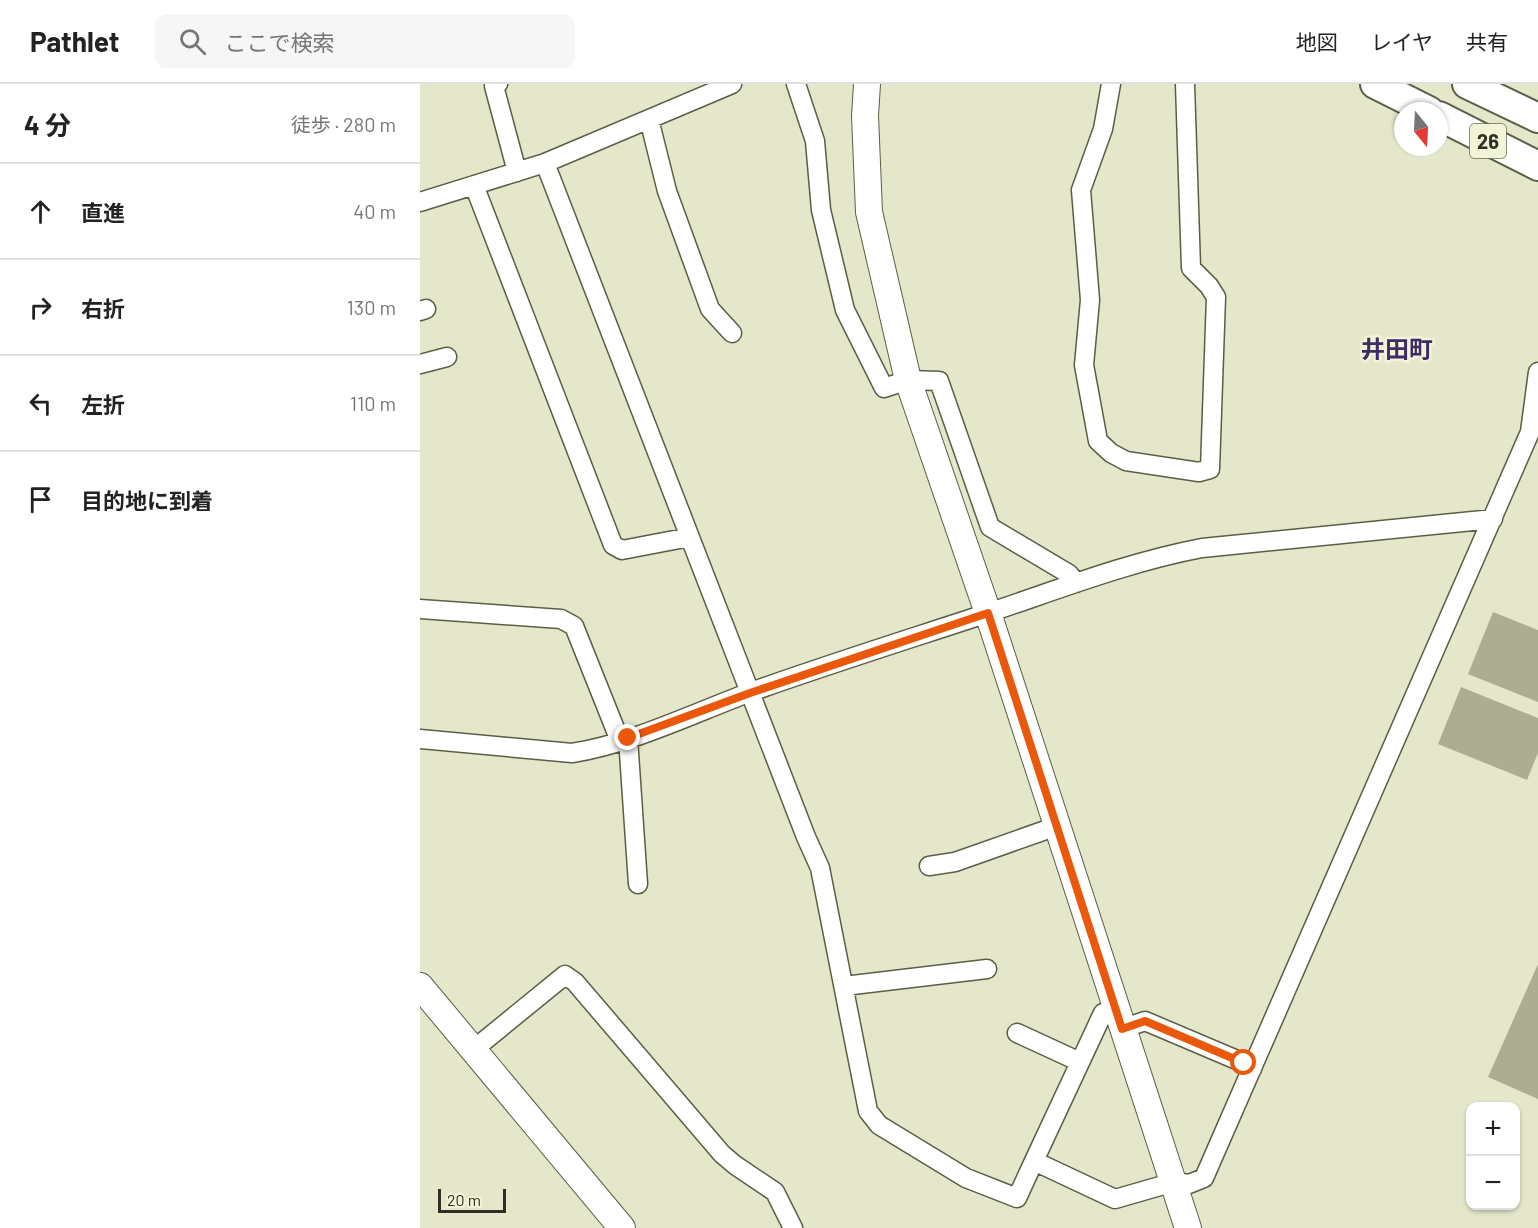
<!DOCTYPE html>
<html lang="ja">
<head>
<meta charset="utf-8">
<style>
  body { margin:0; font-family:Barlow,"Noto Sans JP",sans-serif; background:#f6f6f6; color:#222 }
  .controls { position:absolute; right:18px; bottom:18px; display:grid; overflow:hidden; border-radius:12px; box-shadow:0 2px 4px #0004 }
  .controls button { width:54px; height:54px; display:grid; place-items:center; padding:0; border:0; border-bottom:2px solid #e0e0e0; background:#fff; color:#222; font:30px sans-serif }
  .compass { position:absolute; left:974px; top:18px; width:54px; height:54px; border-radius:50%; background:#fff; box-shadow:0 2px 4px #0004; rotate:162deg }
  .scale { position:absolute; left:18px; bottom:15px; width:68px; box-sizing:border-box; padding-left:6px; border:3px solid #2f2f25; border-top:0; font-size:16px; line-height:21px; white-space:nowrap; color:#2f2f25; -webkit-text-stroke:4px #f2f4d8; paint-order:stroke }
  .stop { position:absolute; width:18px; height:18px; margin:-14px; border:4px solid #ea580c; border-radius:50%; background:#fff }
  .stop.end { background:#ea580c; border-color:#fff; box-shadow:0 2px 6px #0008 }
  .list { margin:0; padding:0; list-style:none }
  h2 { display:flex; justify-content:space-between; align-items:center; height:78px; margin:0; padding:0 24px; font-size:26px }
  h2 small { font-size:20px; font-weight:400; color:#767676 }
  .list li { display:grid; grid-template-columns:39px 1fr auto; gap:18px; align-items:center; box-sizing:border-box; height:96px; padding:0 24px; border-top:2px solid #e0e0e0 }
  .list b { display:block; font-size:22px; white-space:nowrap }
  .list em { font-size:20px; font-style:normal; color:#767676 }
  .icon { flex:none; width:33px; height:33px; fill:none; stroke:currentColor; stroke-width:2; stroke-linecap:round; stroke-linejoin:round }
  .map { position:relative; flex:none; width:1118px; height:1144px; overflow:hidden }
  header { display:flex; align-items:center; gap:36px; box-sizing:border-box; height:84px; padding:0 30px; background:#fff; border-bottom:2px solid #e0e0e0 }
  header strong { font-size:28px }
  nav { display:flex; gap:33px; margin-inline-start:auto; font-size:21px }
  .search { width:420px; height:54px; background:#f6f6f6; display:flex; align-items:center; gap:15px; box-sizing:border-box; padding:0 21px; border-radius:12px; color:#767676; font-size:22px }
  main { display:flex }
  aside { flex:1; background:#fff }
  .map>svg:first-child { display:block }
  .building { fill:#acad93 }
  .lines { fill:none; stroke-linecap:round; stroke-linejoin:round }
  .street-casing { stroke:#5c5d45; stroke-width:21 }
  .secondary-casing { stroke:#5c5d45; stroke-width:28 }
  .primary-casing { stroke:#5c5d45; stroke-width:32 }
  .street { stroke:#fff; stroke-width:18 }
  .secondary { stroke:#fff; stroke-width:26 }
  .primary { stroke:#fff; stroke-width:28 }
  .route { stroke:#ea580c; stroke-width:8 }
  .labels { text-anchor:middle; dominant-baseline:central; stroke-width:5; stroke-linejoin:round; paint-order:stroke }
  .shield { fill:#f2f4d8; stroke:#6a6a5b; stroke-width:1.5 }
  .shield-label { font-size:20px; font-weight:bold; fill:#2f2f25 }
  .quarter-label { font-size:24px; font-weight:bold; fill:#3f2b66; stroke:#f2f4d8 }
</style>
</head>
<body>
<header>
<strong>Pathlet</strong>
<div class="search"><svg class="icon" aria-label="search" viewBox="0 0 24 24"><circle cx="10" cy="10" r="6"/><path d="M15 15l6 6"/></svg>ここで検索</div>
<nav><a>地図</a><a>レイヤ</a><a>共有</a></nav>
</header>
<main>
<aside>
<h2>4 分<small>徒歩 · 280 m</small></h2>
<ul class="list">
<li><svg class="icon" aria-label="ahead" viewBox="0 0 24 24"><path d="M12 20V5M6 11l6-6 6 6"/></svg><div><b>直進</b></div><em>40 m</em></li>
<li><svg class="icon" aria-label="right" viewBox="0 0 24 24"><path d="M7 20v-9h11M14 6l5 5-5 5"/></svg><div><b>右折</b></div><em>130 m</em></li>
<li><svg class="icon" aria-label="left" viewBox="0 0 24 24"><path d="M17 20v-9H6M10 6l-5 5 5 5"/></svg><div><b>左折</b></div><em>110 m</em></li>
<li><svg class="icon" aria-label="arrive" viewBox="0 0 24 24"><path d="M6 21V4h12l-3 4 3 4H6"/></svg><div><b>目的地に到着</b></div></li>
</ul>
</aside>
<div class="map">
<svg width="1118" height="1144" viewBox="0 0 1118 1144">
  <rect width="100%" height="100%" fill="#e5e7cb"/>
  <path class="building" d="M 1073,528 L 1118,546 L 1118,618 L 1048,590 Z
    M 1041,603 L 1118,634 L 1118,669 L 1107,696 L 1018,660 Z
    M 1118,880 L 1118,1015 L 1068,993 Z"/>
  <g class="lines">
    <g class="street-casing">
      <path id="street" d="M 78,0 L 74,2 L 97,88
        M 376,0 L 395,57 L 401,126 L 425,226 L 464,304 L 488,296 L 519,297 L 570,443 L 649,490 L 656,499
        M 691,0 L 683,45 L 661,106 L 670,216 L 664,281 L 678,357 L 691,369 L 706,377 L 779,388 L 790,385 L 796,213 L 789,202 L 771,184 L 765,0
        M 229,35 L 247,107 L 290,225 L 312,249
        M 125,79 L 386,753 L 400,784 L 448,1027 L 459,1041 L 546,1094 L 597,1114 L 614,1077 L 695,1115 L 754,1098 L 769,1100 L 784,1094 L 1110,348 L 1118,288
        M 54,101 L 193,461 L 202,466 L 270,453
        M 0,118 L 125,79 L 312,0
        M 0,227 L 6,225
        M 0,280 L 27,273
        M 0,525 L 141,535 L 154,542 L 200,657
        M 208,654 L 218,800
        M 0,655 L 152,669 C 210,660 272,630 328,609 C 406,581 486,556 565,530 C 637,506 708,478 782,464 L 1073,435
        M 509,782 L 535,778 L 637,742
        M 424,902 L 567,885
        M 702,945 L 725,937 L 824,979 L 832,985
        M 597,949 L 660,978
        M 53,966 L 145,891 L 155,898 L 302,1070 L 315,1081 L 355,1108 L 373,1144
        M 614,1077 L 683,929 L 695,924"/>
    </g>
    <g class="secondary-casing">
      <path id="secondary" d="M 447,0 L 445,32 L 449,128 L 488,296 L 568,529 L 768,1144
        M 0,902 L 202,1144"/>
    </g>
    <g class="primary-casing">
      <path id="primary" d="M 955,0 L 1009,27
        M 1047,0 L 1118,34
        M 1019,32 L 1118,82"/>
    </g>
    <use href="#street" class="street"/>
    <use href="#secondary" class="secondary"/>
    <use href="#primary" class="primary"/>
  </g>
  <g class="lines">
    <path class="route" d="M 208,654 L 330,609 L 568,529 L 702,945 L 725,937 L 824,979"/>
  </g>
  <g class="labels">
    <rect class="shield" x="1050" y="40" width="36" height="34" rx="4.5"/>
    <g class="shield-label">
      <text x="1068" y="57">26</text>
    </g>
    <g class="quarter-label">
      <text x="977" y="264">井田町</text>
    </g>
  </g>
</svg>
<div class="controls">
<button>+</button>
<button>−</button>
</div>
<svg class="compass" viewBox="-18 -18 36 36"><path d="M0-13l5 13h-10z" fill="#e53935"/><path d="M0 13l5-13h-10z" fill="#767676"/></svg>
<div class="scale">20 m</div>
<div class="stop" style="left:824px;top:979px"></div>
<div class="stop end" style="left:208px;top:654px"></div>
</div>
</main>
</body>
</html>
